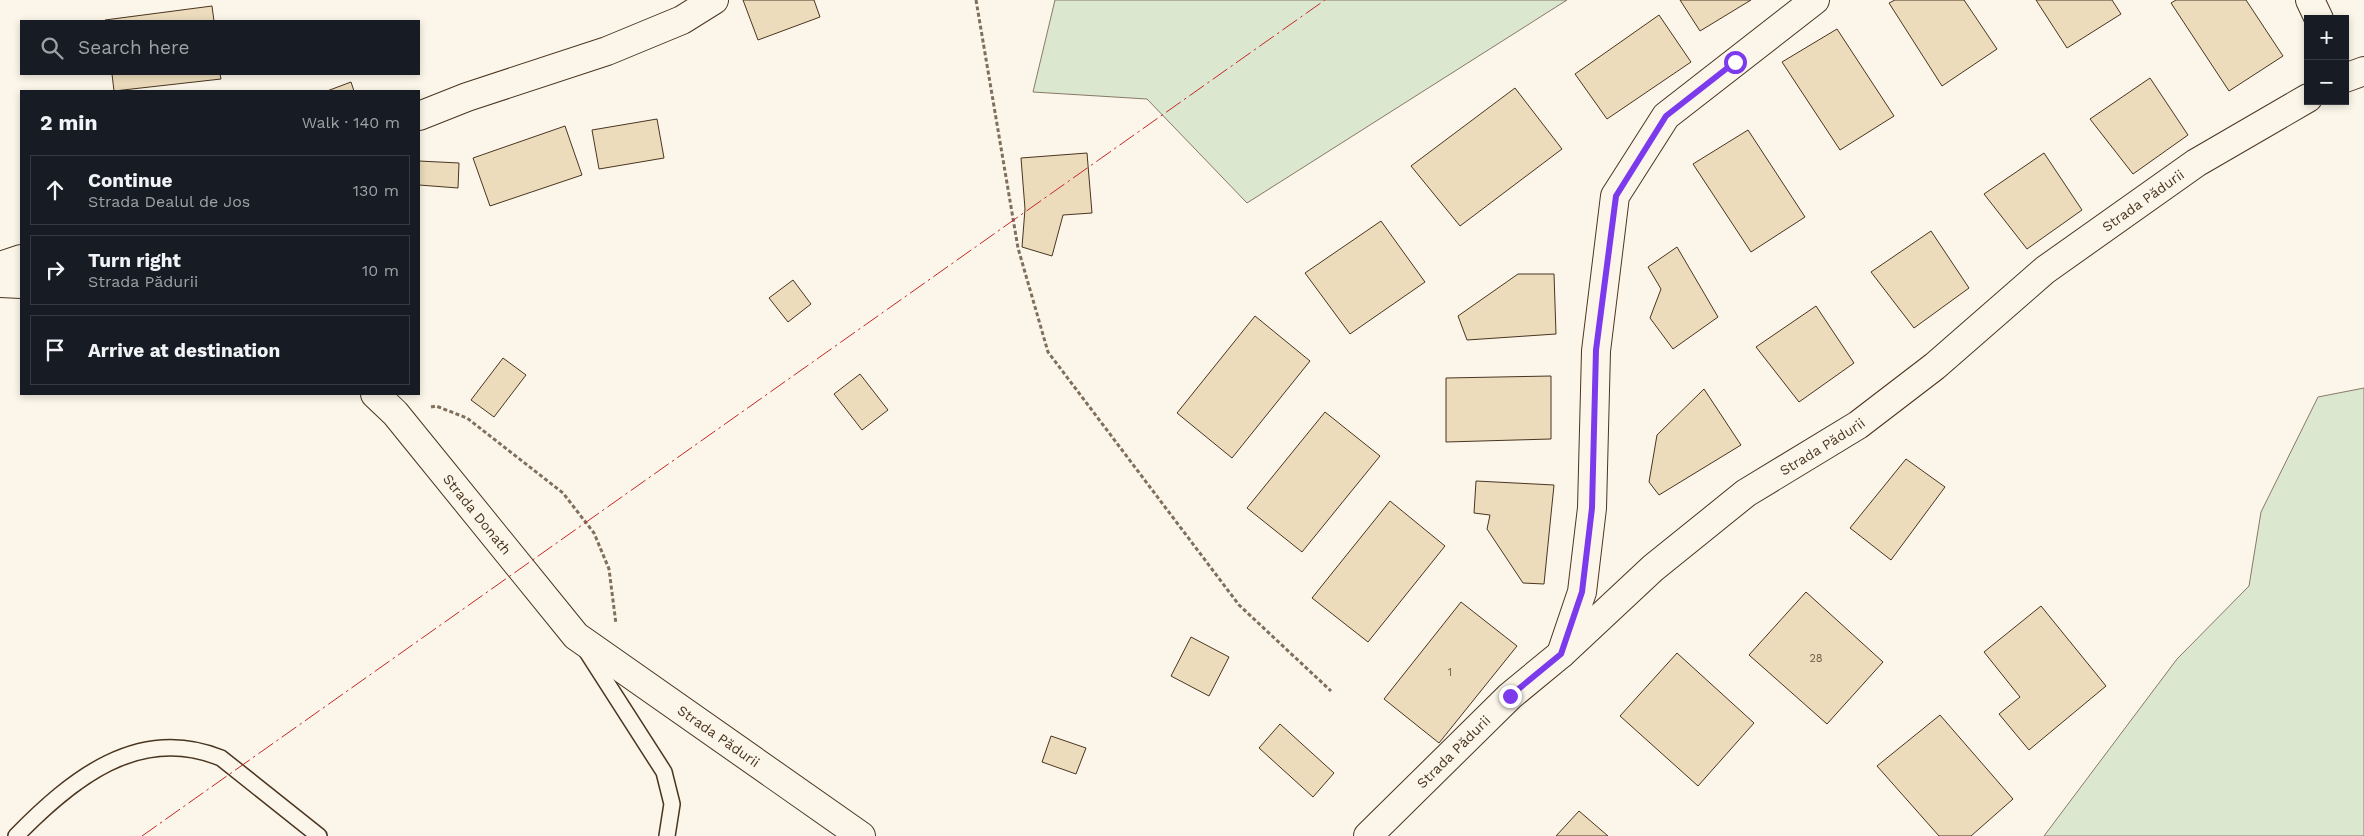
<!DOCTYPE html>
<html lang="en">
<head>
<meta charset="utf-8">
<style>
  body { margin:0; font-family:"Work Sans",sans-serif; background:#20242c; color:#f1f3f6 }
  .controls { position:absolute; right:15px; top:15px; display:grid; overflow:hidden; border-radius:0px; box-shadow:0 2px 8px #0003 }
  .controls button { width:45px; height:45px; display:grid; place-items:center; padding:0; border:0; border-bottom:1px solid #363941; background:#171b24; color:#f1f3f6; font:25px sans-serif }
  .stop { position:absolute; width:15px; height:15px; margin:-11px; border:4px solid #7c3aed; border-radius:50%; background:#fff }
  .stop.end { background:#7c3aed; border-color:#fff; box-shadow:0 1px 5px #0008 }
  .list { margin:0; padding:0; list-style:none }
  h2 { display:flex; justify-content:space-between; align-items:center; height:65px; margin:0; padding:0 20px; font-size:21px }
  h2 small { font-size:16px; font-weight:400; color:#9ea1a6 }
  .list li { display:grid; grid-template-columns:32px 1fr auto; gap:15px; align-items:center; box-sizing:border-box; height:70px; margin:0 10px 10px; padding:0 10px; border:1px solid #363941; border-radius:0px }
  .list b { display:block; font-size:19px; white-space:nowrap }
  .list p { margin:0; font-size:16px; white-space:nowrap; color:#9ea1a6 }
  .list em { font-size:16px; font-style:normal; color:#9ea1a6 }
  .icon { flex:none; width:28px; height:28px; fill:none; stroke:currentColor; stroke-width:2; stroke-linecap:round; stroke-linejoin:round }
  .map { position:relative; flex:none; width:2364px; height:836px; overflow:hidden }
  .search { position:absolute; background:#171b24; box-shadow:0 2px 8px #0003; left:20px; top:20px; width:400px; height:55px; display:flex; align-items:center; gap:12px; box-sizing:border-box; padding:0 18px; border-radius:0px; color:#9ea1a6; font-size:19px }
  .panel { position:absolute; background:#171b24; box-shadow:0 2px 8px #0003; left:20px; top:90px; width:400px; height:305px; border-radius:0px }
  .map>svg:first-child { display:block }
  .green { fill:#dce7d0; stroke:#887966 }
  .building { fill:#ecdcbc; stroke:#4a3520 }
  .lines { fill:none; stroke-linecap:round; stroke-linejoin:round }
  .service-casing { stroke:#4a3520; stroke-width:18 }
  .minor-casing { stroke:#4a3520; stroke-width:30 }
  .tertiary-casing { stroke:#4a3520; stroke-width:30 }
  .path { stroke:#7f6f5c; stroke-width:3; stroke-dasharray:4 2.5; stroke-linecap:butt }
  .service { stroke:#fbf6e9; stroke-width:15 }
  .minor { stroke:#fbf6e9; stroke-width:28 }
  .tertiary { stroke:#fbf6e9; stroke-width:28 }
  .power { stroke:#c62828; stroke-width:1; stroke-dasharray:18 4 2.5 4; stroke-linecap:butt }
  .route { stroke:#7c3aed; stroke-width:6 }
  .labels { text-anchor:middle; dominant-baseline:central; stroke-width:4; stroke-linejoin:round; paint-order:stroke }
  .number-label { font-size:11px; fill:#725f47 }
  .street-label { font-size:14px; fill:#4a3520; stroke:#fbf6e9 }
</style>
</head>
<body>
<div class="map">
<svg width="2364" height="836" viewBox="0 0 2364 836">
  <rect width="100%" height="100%" fill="#fbf6e9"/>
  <path class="green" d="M 1055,0 L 1567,0 L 1247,203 L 1147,99 L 1033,92 Z
    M 2364,388 L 2364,836 L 2044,836 L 2177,659 L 2249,586 L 2261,512 L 2318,397 Z"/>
  <path class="building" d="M 743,0 L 814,0 L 820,17 L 758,40 Z
    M 1680,0 L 1751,0 L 1700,31 Z
    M 1895,0 L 1964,0 L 1997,49 L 1942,86 L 1889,3 Z
    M 2036,0 L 2112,0 L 2121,14 L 2067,48 Z
    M 2176,0 L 2246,0 L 2283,56 L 2229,91 L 2171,3 Z
    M 212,6 L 214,21 L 105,21 L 105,20 Z
    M 1659,15 L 1691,62 L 1607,119 L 1575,74 Z
    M 1837,29 L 1894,116 L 1840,150 L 1782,62 Z
    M 112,74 L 220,74 L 221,79 L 114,91 Z
    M 2150,78 L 2188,135 L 2133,174 L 2090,119 Z
    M 351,82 L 354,91 L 327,91 Z
    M 1515,88 L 1562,149 L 1460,226 L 1411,166 Z
    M 657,119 L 664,158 L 599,169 L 592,130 Z
    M 565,126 L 582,175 L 490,206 L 473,158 Z
    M 1748,130 L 1805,217 L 1751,252 L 1693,164 Z
    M 1087,153 L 1092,213 L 1063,215 L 1052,256 L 1022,247 L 1025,209 L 1021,158 Z
    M 2044,153 L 2082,210 L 2027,249 L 1984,194 Z
    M 419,161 L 459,163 L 458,188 L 419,185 Z
    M 1381,221 L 1425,282 L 1350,334 L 1305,273 Z
    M 1931,231 L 1969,288 L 1914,328 L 1871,272 Z
    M 1677,247 L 1718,317 L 1673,349 L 1650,318 L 1661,289 L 1648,267 Z
    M 1518,274 L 1554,274 L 1556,334 L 1467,340 L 1458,316 Z
    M 793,280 L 811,304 L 788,322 L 769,298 Z
    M 1816,306 L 1854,363 L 1799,402 L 1756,347 Z
    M 1255,316 L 1310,361 L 1232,458 L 1177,413 Z
    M 503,358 L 526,375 L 494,417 L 471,400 Z
    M 860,374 L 888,410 L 862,430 L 834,394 Z
    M 1551,376 L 1551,439 L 1446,442 L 1446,378 Z
    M 1704,389 L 1741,445 L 1659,495 L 1649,482 L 1657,435 Z
    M 1325,412 L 1380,456 L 1302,552 L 1247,508 Z
    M 1906,459 L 1945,487 L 1891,560 L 1850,528 Z
    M 1476,481 L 1554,485 L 1544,584 L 1523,583 L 1487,529 L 1490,515 L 1474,513 Z
    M 1390,501 L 1445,546 L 1368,642 L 1312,598 Z
    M 1806,592 L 1883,662 L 1827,724 L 1749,655 Z
    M 1461,602 L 1517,646 L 1439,743 L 1384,699 Z
    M 2041,606 L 2106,686 L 2029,750 L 1999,714 L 2020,697 L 1984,652 Z
    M 1191,637 L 1229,657 L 1209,696 L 1171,676 Z
    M 1677,653 L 1754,723 L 1698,786 L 1620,716 Z
    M 1940,715 L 2013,799 L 1971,836 L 1939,836 L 1877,766 Z
    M 1280,724 L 1334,773 L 1313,797 L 1259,748 Z
    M 1051,736 L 1086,748 L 1076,774 L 1042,762 Z
    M 1579,811 L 1608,836 L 1556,836 Z"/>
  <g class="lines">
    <g class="service-casing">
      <path id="service" d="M 587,652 L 664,772 L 672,804 L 667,836
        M 16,836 C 71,780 138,724 221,758 L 319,836"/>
    </g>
    <g class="minor-casing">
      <path id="minor" d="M 2310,0 L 2319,19
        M 419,116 L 467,97 L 607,51 L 682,20 L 714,0
        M 0,266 L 21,259
        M 1561,654 L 1582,592 L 1592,508 L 1596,351 L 1615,196 L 1666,116 L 1815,0"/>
    </g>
    <g class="tertiary-casing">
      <g id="tertiary">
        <path d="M 2345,78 L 2364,71"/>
        <path d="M 0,283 L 21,284"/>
        <path id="s1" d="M 375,394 L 395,413 L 576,636 L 861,836"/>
        <path id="s2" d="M 1368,836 L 1510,696 L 1561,654 L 1653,568 L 1746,493 L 1858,425 L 1935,366 L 2045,270 L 2196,163 L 2308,98"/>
      </g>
    </g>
    <path class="path" d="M 976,0 L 1018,248 L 1048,352 L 1239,605 L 1331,691
      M 431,407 L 436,406 L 467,418 L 563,493 L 594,533 L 609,569 L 616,624"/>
    <use href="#service" class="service"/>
    <use href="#minor" class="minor"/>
    <use href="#tertiary" class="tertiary"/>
    <path class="power" d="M 142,836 L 1325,0"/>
  </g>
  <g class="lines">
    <path class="route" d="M 1510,696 L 1561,654 L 1582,592 L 1592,508 L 1596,350 L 1616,196 L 1666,116 L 1735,62"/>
  </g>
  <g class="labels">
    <g class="number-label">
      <text x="1816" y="658">28</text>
      <text x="1450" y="672">1</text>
    </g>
    <g class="street-label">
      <text stroke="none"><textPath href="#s2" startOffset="1005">Strada Pădurii</textPath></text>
      <text stroke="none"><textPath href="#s2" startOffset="600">Strada Pădurii</textPath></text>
      <text stroke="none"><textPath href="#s1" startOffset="158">Strada Donath</textPath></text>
      <text stroke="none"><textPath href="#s1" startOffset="489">Strada Pădurii</textPath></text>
      <text stroke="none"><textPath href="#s2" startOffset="120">Strada Pădurii</textPath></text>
    </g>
  </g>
</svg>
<div class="controls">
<button>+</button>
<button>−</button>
</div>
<div class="stop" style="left:1735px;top:62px"></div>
<div class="stop end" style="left:1510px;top:696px"></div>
<div class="search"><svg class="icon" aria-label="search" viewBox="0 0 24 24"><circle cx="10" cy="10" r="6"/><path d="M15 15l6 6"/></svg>Search here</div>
<section class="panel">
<h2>2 min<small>Walk · 140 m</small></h2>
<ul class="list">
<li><svg class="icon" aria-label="ahead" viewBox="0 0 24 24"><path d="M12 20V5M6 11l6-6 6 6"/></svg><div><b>Continue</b><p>Strada Dealul de Jos</p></div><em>130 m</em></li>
<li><svg class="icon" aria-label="right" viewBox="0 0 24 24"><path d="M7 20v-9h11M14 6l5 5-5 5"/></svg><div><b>Turn right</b><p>Strada Pădurii</p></div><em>10 m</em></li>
<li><svg class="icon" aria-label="arrive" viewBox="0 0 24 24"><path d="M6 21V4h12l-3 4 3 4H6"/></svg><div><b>Arrive at destination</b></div></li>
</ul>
</section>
</div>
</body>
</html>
